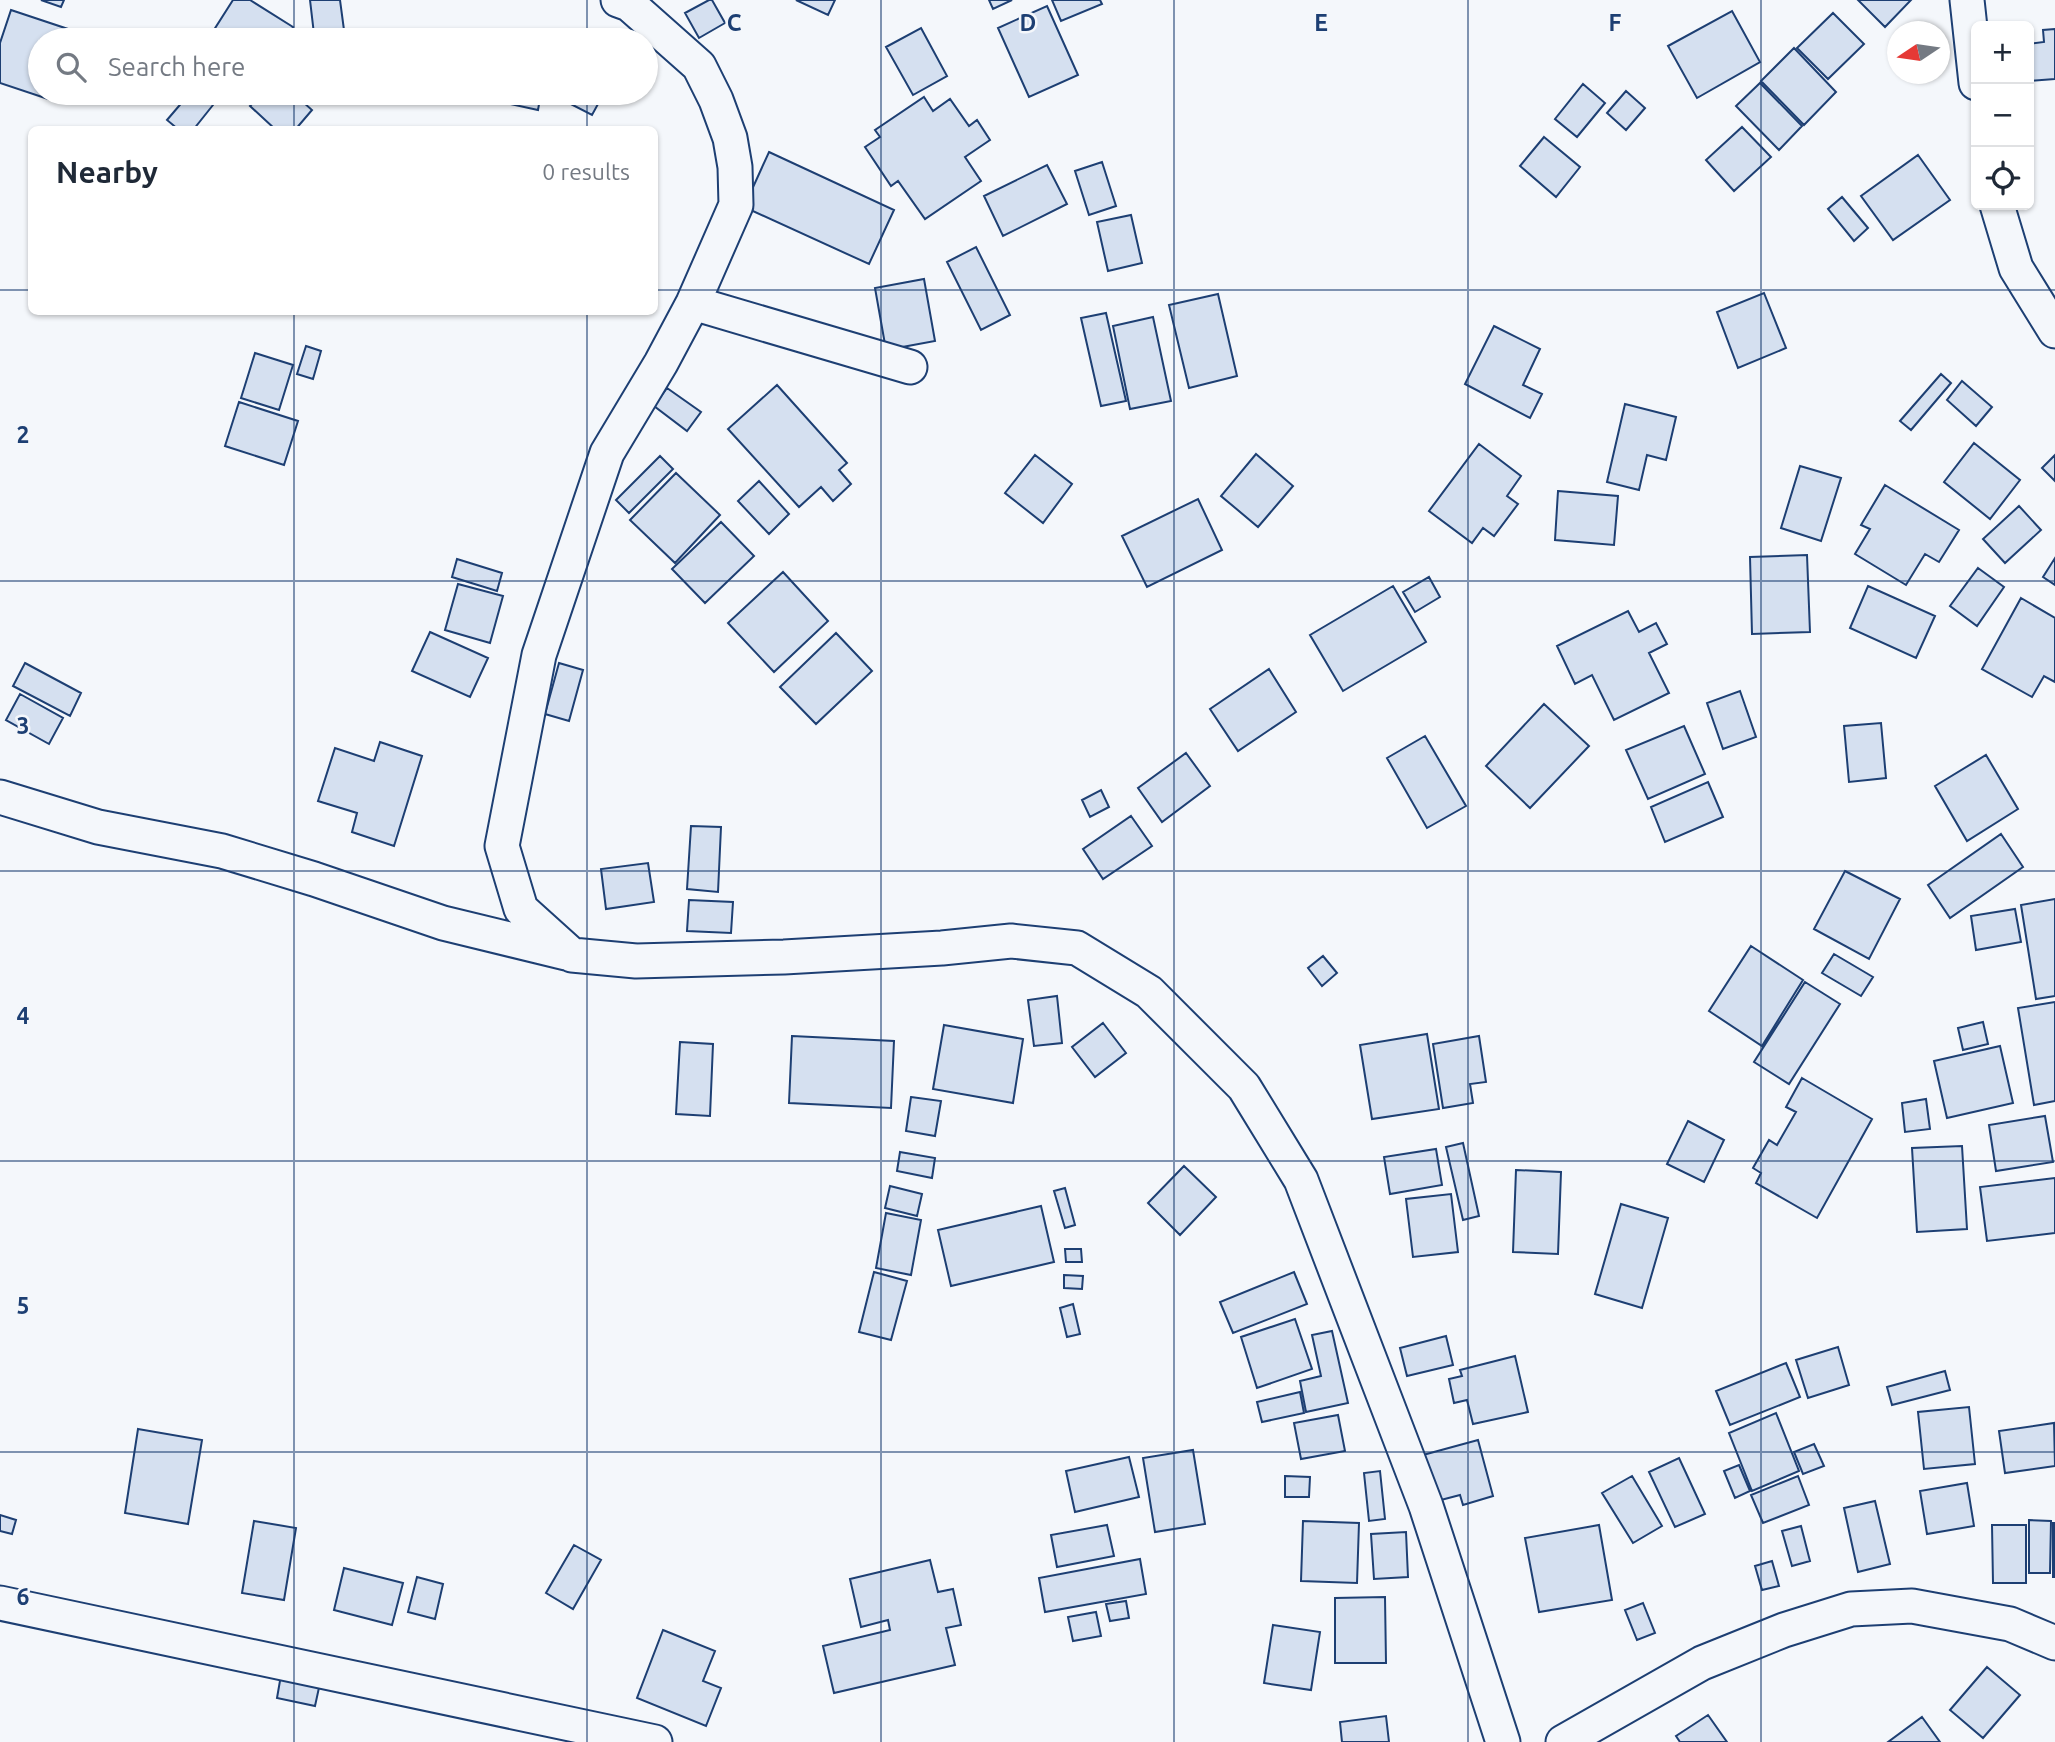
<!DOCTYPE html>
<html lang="en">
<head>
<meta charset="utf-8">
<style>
  body { margin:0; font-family:Ubuntu,sans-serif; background:#f6f6f7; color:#1f2937 }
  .controls { position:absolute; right:21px; top:21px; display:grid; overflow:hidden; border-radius:10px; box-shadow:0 2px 5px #0004 }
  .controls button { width:63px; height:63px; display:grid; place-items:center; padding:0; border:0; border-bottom:2px solid #e0e1e3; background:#fff; color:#1f2937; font:35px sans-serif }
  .compass { position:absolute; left:1887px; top:21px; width:63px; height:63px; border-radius:50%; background:#fff; box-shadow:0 2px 5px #0004; rotate:257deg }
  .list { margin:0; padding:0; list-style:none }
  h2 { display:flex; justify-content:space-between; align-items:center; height:91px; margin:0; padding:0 28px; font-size:30px }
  h2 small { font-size:23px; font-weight:400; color:#747a83 }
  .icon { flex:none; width:38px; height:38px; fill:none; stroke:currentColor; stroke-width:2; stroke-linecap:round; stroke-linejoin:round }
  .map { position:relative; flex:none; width:2055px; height:1742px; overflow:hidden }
  .search { position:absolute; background:#fff; box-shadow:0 2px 5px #0004; left:28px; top:28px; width:630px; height:77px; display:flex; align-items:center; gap:18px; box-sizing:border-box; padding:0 24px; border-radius:38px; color:#747a83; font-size:26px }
  .panel { position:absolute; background:#fff; box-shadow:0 2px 5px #0004; left:28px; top:126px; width:630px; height:189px; border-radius:10px }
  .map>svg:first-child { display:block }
  .building { fill:#d5e0f0; stroke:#1d3f73; stroke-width:2 }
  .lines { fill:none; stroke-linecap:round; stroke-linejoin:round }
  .minor-casing { stroke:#1d3f73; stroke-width:37 }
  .minor { stroke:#f4f7fb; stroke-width:33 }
  .grid { fill:none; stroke:#1d3f73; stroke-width:2; stroke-opacity:0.55 }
  .grid-label { font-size:23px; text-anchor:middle; font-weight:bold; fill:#1d3f73; stroke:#f4f7fb; stroke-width:5; stroke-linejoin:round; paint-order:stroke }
</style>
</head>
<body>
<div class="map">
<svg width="2055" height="1742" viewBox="0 0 2055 1742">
  <rect width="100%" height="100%" fill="#f4f7fb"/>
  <path class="building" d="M 41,0 L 64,0 L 61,7 Z
    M 233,0 L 250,0 L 293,27 L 285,40 L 224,40 L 212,33 Z
    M 310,0 L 340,0 L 344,30 L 314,34 Z
    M 709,0 L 712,0 L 725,23 L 699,38 L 685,13 Z
    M 796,0 L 835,0 L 828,15 Z
    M 989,0 L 1012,0 L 993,9 Z
    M 1052,0 L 1100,0 L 1102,4 L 1061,21 Z
    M 1858,0 L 1911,0 L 1885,27 Z
    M 1047,6 L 1078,75 L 1029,97 L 998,28 Z
    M 11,10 L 71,30 L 68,40 L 40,40 L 40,93 L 50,93 L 48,99 L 0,83 L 0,43 Z
    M 1732,11 L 1760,62 L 1697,98 L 1668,46 Z
    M 1833,13 L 1864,44 L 1828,79 L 1797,48 Z
    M 921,28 L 947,76 L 913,95 L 886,47 Z
    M 2055,29 L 2055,79 L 2029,81 L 2029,44 L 2044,42 L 2043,30 Z
    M 1794,48 L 1836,92 L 1804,125 L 1761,81 Z
    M 1760,83 L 1802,126 L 1779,150 L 1736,106 Z
    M 1583,84 L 1605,103 L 1577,137 L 1555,119 Z
    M 1626,91 L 1645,108 L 1626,130 L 1607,113 Z
    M 190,93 L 199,93 L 213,105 L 193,130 L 179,130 L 167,120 Z
    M 263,93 L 293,93 L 312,110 L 295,130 L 276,130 L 250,106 Z
    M 484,93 L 541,93 L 538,110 L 483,98 Z
    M 567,93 L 604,93 L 592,115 L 563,100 Z
    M 924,97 L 933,111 L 950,99 L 969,126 L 977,120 L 990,140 L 965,157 L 981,181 L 925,219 L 898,181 L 891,186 L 865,147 L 880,137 L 875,130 Z
    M 1742,127 L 1771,157 L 1734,191 L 1706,160 Z
    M 1544,137 L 1580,167 L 1556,197 L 1520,166 Z
    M 769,152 L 894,210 L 869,264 L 744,207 Z
    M 1918,155 L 1950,200 L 1893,240 L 1861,196 Z
    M 1102,162 L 1116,206 L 1089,215 L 1075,171 Z
    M 1047,165 L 1067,204 L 1003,236 L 984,196 Z
    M 1842,197 L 1868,228 L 1854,241 L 1828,209 Z
    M 1131,215 L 1142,263 L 1108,271 L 1097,222 Z
    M 976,247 L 1010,315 L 981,330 L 947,262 Z
    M 924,279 L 935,341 L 886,350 L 875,288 Z
    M 1764,293 L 1786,348 L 1738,368 L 1717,312 Z
    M 1218,294 L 1237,376 L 1189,388 L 1169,305 Z
    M 1106,313 L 1126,401 L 1101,406 L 1081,318 Z
    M 1153,317 L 1171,401 L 1130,409 L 1113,326 Z
    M 1494,326 L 1540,349 L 1523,385 L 1542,394 L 1530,418 L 1465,384 Z
    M 306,346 L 321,351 L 313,379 L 297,374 Z
    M 255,353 L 293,365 L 279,410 L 241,398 Z
    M 1941,374 L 1951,383 L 1911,430 L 1900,421 Z
    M 1962,381 L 1992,407 L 1976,426 L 1947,400 Z
    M 777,385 L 847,463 L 839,470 L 851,484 L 833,501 L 821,487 L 799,507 L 728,429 Z
    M 667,388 L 701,412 L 687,431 L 654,406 Z
    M 239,402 L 298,421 L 284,465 L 225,446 Z
    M 1625,404 L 1676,417 L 1666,460 L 1647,455 L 1639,490 L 1607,482 Z
    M 1974,443 L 2020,480 L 1990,519 L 1944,482 Z
    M 1479,444 L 1521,476 L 1507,496 L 1518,504 L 1494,536 L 1483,528 L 1472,543 L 1429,511 Z
    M 1256,454 L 1293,486 L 1258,527 L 1221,496 Z
    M 1035,455 L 1072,484 L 1043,523 L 1005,493 Z
    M 2055,455 L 2055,481 L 2042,468 Z
    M 660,456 L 673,469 L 629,513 L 616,500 Z
    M 1800,466 L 1841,478 L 1821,541 L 1781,528 Z
    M 676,473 L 720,515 L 675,563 L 630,520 Z
    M 759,481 L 789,514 L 769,534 L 738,501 Z
    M 1885,485 L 1959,530 L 1939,562 L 1925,554 L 1906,585 L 1855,554 L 1870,529 L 1861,525 Z
    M 1558,491 L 1618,496 L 1614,545 L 1555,540 Z
    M 1198,499 L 1222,550 L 1147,587 L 1122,536 Z
    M 2019,506 L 2041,530 L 2005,563 L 1983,539 Z
    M 721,522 L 754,556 L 705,603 L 672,569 Z
    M 1807,555 L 1810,632 L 1752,634 L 1750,557 Z
    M 2055,558 L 2055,585 L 2043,577 Z
    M 457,559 L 502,573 L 497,591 L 452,577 Z
    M 1978,568 L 2004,587 L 1977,626 L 1950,606 Z
    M 783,572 L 828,621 L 774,672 L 728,623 Z
    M 1429,577 L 1440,597 L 1415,612 L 1403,592 Z
    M 458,584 L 503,596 L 490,643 L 445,630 Z
    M 1393,586 L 1426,642 L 1343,691 L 1310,635 Z
    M 1868,586 L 1935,616 L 1916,658 L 1850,628 Z
    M 2021,598 L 2055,618 L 2055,682 L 2044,676 L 2032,697 L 1982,669 Z
    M 1628,611 L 1639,632 L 1656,623 L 1667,644 L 1649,653 L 1669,693 L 1614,720 L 1592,675 L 1575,684 L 1557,646 Z
    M 430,632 L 488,658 L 470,697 L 412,671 Z
    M 836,633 L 872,671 L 816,724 L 780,687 Z
    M 25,663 L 81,693 L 70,716 L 13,686 Z
    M 559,663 L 583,670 L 569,721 L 545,714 Z
    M 1269,669 L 1296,712 L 1238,751 L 1210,709 Z
    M 1740,691 L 1756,737 L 1723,749 L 1707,703 Z
    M 20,694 L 63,718 L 49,744 L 6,720 Z
    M 1544,704 L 1589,746 L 1530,808 L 1486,766 Z
    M 1881,723 L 1886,778 L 1849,782 L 1844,726 Z
    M 1684,726 L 1705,774 L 1648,799 L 1626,750 Z
    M 1425,736 L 1466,806 L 1427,828 L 1387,758 Z
    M 380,742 L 422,756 L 394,846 L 352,832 L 357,813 L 318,801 L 335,748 L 374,761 Z
    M 1186,753 L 1210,786 L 1162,822 L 1138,788 Z
    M 1986,755 L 2018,809 L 1967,841 L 1935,786 Z
    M 1708,782 L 1723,817 L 1665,842 L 1651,807 Z
    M 1101,790 L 1109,807 L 1090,817 L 1082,800 Z
    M 1131,816 L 1152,846 L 1103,879 L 1083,849 Z
    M 691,826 L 721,827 L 718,892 L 687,889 Z
    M 2001,834 L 2023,867 L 1950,918 L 1928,885 Z
    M 648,863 L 654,902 L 606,909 L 601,869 Z
    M 1845,871 L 1900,899 L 1869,959 L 1814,929 Z
    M 2055,899 L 2055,996 L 2036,999 L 2021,905 Z
    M 689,900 L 733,902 L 731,933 L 687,931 Z
    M 2015,909 L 2021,942 L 1976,950 L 1971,916 Z
    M 1751,946 L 1803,980 L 1762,1046 L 1709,1011 Z
    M 1834,954 L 1873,977 L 1861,996 L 1822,973 Z
    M 1323,956 L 1337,973 L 1322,986 L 1308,968 Z
    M 1805,982 L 1840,1004 L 1789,1084 L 1754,1062 Z
    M 1057,996 L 1062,1043 L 1034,1046 L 1028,1000 Z
    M 2055,1002 L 2055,1101 L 2034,1105 L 2018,1008 Z
    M 1983,1022 L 1988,1044 L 1963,1050 L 1958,1028 Z
    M 1103,1023 L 1126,1053 L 1095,1077 L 1072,1047 Z
    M 944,1025 L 1023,1039 L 1013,1103 L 933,1089 Z
    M 1427,1034 L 1439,1109 L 1372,1119 L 1360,1045 Z
    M 792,1036 L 894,1041 L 891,1108 L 789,1103 Z
    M 1479,1036 L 1486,1082 L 1470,1084 L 1473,1103 L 1443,1108 L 1433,1044 Z
    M 680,1042 L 713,1044 L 710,1116 L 676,1114 Z
    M 2000,1046 L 2013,1103 L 1947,1118 L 1934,1061 Z
    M 1802,1078 L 1872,1119 L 1817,1218 L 1756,1183 L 1761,1173 L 1753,1168 L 1769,1140 L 1777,1145 L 1796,1112 L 1786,1107 Z
    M 911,1097 L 941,1101 L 935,1136 L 906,1131 Z
    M 1926,1099 L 1930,1129 L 1905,1132 L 1902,1103 Z
    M 2045,1116 L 2053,1162 L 1996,1171 L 1989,1125 Z
    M 1688,1121 L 1724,1140 L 1704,1182 L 1667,1164 Z
    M 1463,1143 L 1479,1216 L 1463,1220 L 1446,1147 Z
    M 1962,1146 L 1967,1229 L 1917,1232 L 1912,1148 Z
    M 1436,1149 L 1442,1185 L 1390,1194 L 1384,1157 Z
    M 900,1152 L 935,1158 L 932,1178 L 897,1171 Z
    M 1184,1166 L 1216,1197 L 1180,1235 L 1148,1203 Z
    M 1516,1170 L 1561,1172 L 1558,1254 L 1513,1252 Z
    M 2055,1178 L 2055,1233 L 1987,1241 L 1980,1187 Z
    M 890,1186 L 922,1194 L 917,1216 L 885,1208 Z
    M 1065,1188 L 1075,1225 L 1065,1228 L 1054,1191 Z
    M 1451,1194 L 1458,1252 L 1413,1257 L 1406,1199 Z
    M 1621,1204 L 1668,1218 L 1642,1308 L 1595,1294 Z
    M 1041,1206 L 1054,1262 L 951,1286 L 938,1230 Z
    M 886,1213 L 921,1220 L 911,1275 L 876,1268 Z
    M 1065,1249 L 1081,1249 L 1082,1262 L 1066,1262 Z
    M 874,1272 L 907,1281 L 891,1340 L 859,1332 Z
    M 1294,1272 L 1307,1304 L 1233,1333 L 1220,1302 Z
    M 1064,1275 L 1083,1276 L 1082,1289 L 1064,1288 Z
    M 1073,1304 L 1080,1334 L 1067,1337 L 1060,1308 Z
    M 1295,1319 L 1312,1369 L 1257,1388 L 1241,1337 Z
    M 1332,1331 L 1348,1403 L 1306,1412 L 1300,1381 L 1321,1376 L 1312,1335 Z
    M 1446,1336 L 1453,1365 L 1407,1376 L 1400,1348 Z
    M 1838,1347 L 1849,1385 L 1808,1398 L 1796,1360 Z
    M 1515,1356 L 1528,1412 L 1473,1424 L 1467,1400 L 1454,1403 L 1449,1379 L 1462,1376 L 1460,1370 Z
    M 1786,1363 L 1800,1397 L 1730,1425 L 1716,1391 Z
    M 1945,1371 L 1950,1390 L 1892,1405 L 1887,1387 Z
    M 1300,1392 L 1304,1413 L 1262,1422 L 1257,1402 Z
    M 1969,1407 L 1975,1464 L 1924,1469 L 1918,1412 Z
    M 1776,1413 L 1799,1471 L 1752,1491 L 1729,1433 Z
    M 1338,1415 L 1345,1451 L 1301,1459 L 1294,1423 Z
    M 2054,1423 L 2055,1466 L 2005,1473 L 1999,1431 Z
    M 138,1429 L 202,1440 L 188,1524 L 125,1513 Z
    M 1478,1440 L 1493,1496 L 1463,1505 L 1460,1495 L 1437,1501 L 1423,1455 Z
    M 1814,1444 L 1824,1466 L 1803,1474 L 1794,1452 Z
    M 1193,1450 L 1205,1524 L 1155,1532 L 1143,1458 Z
    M 1129,1457 L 1139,1497 L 1075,1512 L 1066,1471 Z
    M 1679,1458 L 1705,1514 L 1675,1527 L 1649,1472 Z
    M 1739,1465 L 1750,1491 L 1735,1498 L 1724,1471 Z
    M 1380,1471 L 1385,1519 L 1369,1521 L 1364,1473 Z
    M 1285,1476 L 1310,1477 L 1309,1497 L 1285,1497 Z
    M 1632,1476 L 1662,1526 L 1633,1543 L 1602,1493 Z
    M 1798,1476 L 1809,1505 L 1763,1523 L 1751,1495 Z
    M 1967,1483 L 1974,1526 L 1927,1534 L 1920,1491 Z
    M 1875,1501 L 1890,1564 L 1858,1572 L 1844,1508 Z
    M 0,1515 L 16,1520 L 12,1534 L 0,1531 Z
    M 2029,1520 L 2051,1521 L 2050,1573 L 2029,1573 Z
    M 254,1521 L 296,1528 L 284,1600 L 242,1593 Z
    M 1303,1521 L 1359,1523 L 1357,1583 L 1301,1581 Z
    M 2053,1523 L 2055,1523 L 2055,1577 L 2053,1577 Z
    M 1107,1525 L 1114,1556 L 1057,1567 L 1051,1535 Z
    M 1599,1525 L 1612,1600 L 1539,1612 L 1525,1538 Z
    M 1992,1525 L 2026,1525 L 2026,1583 L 1993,1583 Z
    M 1801,1526 L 1810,1561 L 1792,1566 L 1782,1531 Z
    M 1406,1532 L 1408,1577 L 1374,1579 L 1371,1534 Z
    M 574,1545 L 601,1560 L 573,1609 L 546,1593 Z
    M 1140,1559 L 1146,1594 L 1045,1612 L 1039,1578 Z
    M 930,1560 L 938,1592 L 953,1589 L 961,1625 L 946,1628 L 955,1665 L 834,1693 L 823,1646 L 890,1630 L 888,1620 L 861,1627 L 850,1579 Z
    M 1772,1561 L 1779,1586 L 1762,1590 L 1755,1566 Z
    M 344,1568 L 403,1583 L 392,1625 L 334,1610 Z
    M 417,1577 L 443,1584 L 435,1619 L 408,1612 Z
    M 1385,1597 L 1386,1663 L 1335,1663 L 1335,1598 Z
    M 1126,1601 L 1129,1618 L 1110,1621 L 1106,1604 Z
    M 1643,1603 L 1655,1633 L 1637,1640 L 1625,1610 Z
    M 1096,1612 L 1101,1636 L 1073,1641 L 1068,1617 Z
    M 1273,1625 L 1320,1632 L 1311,1690 L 1264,1683 Z
    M 663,1630 L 715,1651 L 703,1681 L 721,1688 L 706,1726 L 637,1698 Z
    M 1987,1667 L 2020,1695 L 1983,1738 L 1950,1710 Z
    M 281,1675 L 320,1683 L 315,1706 L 277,1698 Z
    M 1708,1715 L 1727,1742 L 1680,1742 L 1676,1736 Z
    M 1386,1716 L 1389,1742 L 1342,1742 L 1340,1722 Z
    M 1922,1717 L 1940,1742 L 1888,1742 Z"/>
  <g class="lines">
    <g class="minor-casing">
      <path id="minor" d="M 618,0 L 629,4 L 699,66 L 716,100 L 730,138 L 735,167 L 736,205 L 693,303 L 661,363 L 607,453 L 539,655 L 502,846 L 521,909 L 572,955 L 636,961 L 784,957 L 942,948 L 1011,941 L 1077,948 L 1149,992 L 1244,1087 L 1301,1180 L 1426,1506 L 1503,1742
        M 1967,0 L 1976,83
        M 1997,205 L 2016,268 L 2055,331
        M 693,303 L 910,367
        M 0,797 L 98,827 L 222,851 L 314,879 L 443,923 L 566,953
        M 0,1603 L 655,1742
        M 1563,1742 L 1702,1663 L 1784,1630 L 1851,1609 L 1912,1606 L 2010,1624 L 2055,1643"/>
    </g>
    <use href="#minor" class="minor"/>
  </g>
  <path class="grid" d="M 294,0 L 294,40M 587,0 L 587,40M 881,0 L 881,1742M 1174,0 L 1174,1742M 1468,0 L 1468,1742M 1761,0 L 1761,1742M 294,93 L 294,130M 587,93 L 587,130M 0,290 L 32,290M 654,290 L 2055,290M 294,312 L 294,1742M 587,312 L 587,1742M 0,581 L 2055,581M 0,871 L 2055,871M 0,1161 L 2055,1161M 0,1452 L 2055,1452"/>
  <g class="grid-label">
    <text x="734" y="31">C</text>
    <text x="1028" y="31">D</text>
    <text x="1321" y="31">E</text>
    <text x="1615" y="31">F</text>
    <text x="23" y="443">2</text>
    <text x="23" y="734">3</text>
    <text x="23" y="1024">4</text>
    <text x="23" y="1314">5</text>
    <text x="23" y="1605">6</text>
  </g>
</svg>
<div class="controls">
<button>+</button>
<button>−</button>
<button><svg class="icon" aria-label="locate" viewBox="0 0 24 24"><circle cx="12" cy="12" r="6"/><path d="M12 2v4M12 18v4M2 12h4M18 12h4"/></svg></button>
</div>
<svg class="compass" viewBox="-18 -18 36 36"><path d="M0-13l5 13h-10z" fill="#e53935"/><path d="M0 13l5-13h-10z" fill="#747a83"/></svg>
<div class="search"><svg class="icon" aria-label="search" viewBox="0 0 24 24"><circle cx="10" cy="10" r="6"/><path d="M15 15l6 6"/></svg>Search here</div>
<section class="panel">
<h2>Nearby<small>0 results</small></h2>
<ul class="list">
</ul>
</section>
</div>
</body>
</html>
